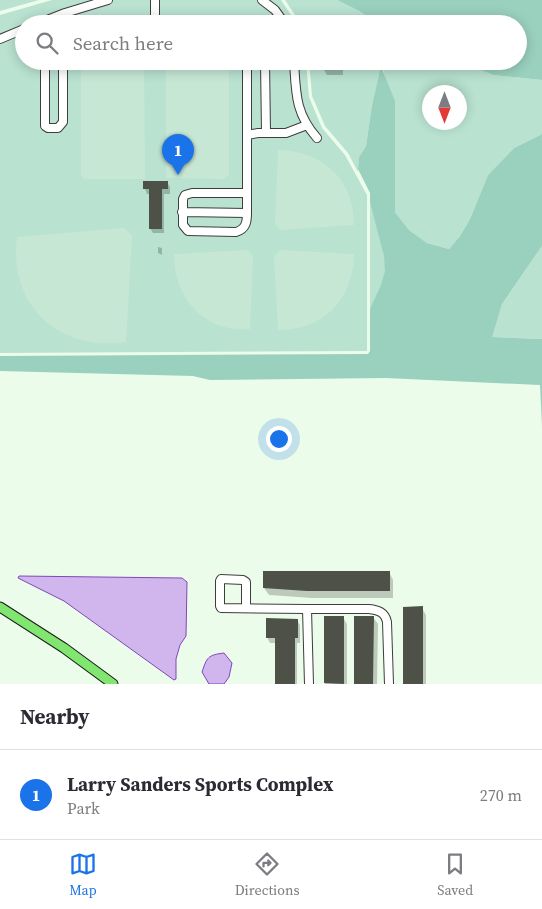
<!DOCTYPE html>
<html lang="en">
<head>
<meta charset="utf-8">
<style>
  body { margin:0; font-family:"Source Serif 4",serif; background:#f2f2f3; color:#2b2b33 }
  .compass { position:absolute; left:422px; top:85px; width:45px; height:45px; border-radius:50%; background:#fff; box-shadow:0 2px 12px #0003; rotate:180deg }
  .you { position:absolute; left:278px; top:438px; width:18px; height:18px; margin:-12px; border:4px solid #fff; border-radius:50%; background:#1a73e8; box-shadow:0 0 0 8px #1a73e833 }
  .badge { display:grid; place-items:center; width:32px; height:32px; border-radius:50%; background:#1a73e8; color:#fff; font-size:16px; font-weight:700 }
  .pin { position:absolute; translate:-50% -41px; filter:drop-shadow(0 1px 2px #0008) }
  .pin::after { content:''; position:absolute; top:26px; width:18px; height:15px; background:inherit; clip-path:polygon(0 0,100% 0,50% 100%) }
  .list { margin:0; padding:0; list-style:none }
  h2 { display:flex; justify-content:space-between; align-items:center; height:65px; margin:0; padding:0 20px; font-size:21px }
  h2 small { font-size:16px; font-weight:400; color:#7c7c81 }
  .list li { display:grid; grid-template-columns:32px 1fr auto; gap:15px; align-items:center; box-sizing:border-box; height:90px; padding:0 20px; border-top:1px solid #e1e1e2 }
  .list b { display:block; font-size:19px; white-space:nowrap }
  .list p { margin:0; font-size:16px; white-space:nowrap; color:#7c7c81 }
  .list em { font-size:16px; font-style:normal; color:#7c7c81 }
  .icon { flex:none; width:28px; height:28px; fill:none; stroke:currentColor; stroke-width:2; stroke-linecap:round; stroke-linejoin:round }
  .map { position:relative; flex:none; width:542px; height:684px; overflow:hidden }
  .search { position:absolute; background:#fff; box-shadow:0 2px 12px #0003; left:15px; right:15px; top:15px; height:55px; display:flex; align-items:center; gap:12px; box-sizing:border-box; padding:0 18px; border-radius:28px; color:#7c7c81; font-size:19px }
  .sheet { height:155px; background:#fff }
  nav { display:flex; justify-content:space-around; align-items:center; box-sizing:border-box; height:70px; border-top:1px solid #e1e1e2; background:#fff; font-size:14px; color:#7c7c81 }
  nav a { display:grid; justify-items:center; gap:2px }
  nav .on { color:#1a73e8 }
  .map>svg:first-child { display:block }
  .green { fill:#b9e2d1; fill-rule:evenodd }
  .forest { fill:#9ad0be }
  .pitch { fill:#c7e7d5 }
  .water { fill:#d0b6ed; stroke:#8146ba }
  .shadow { fill:#0003 }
  .building { fill:#4d5148 }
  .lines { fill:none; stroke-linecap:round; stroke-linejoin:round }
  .minor-casing { stroke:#3d3d3d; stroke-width:10 }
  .major-casing { stroke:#1b1b1b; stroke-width:11 }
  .minor { stroke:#fff; stroke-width:8 }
  .major { stroke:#80e670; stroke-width:9 }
</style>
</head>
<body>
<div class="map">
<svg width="542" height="684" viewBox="0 0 542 684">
  <rect width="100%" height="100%" fill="#ecfcea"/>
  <path class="green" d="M 0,0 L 39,0 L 0,11 Z
    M 52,0 L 281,0 L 297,24 L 24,24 L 24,61 L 306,61 L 309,97 L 322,128 L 345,155 L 367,195 L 367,351 L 0,353 L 0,15 Z
    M 285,0 L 337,0 L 359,11 L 371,19 L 393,19 L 397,24 L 301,24 Z
    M 309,61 L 458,61 L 493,75 L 542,80 L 542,134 L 514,148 L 488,175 L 470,219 L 460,236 L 449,249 L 427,243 L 409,230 L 395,212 L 395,124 L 382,64 L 372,105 L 366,146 L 359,157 L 358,172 L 348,153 L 325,126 L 312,96 ZM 430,92 L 460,92 L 460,122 L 430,122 Z
    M 370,202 C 376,214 387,259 385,272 C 384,283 377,301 370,309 Z
    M 542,246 L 542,339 L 491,337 L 502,304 Z"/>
  <path class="forest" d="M 337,0 L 542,0 L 542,80 L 493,75 L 458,61 L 518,61 L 518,24 L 397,24 L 393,19 L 371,19 L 359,11 Z
    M 382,62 L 382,69 L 395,101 L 395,212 L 409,230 L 427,243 L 449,249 L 460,236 L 470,219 L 488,175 L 514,148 L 542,134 L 542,246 L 502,304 L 492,337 L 542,339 L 542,426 L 540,385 L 386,378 L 210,380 L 193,376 L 0,371 L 0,356 L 368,354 L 370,351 L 370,309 L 381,285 L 385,271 L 384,256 L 370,202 L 370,193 L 358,169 L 359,157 L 366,146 L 372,105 Z"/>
  <path class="pitch" d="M 81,61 L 144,61 L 145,179 L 85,179 L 81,176 Z
    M 166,61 L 229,61 L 229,174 L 224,179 L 166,178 Z
    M 278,150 C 323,151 354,179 354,225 L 280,230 L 275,224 Z
    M 124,228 L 132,236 L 126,342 C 60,352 8,306 17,237 Z
    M 248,250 L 253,256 L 250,329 C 204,333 174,298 174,254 Z
    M 280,250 L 354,254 C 353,300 324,330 278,330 L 274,256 Z"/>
  <path class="water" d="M 19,576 L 182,578 L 187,582 L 186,636 L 180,645 L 176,659 L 176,679 L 174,680 L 64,601 L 18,578 Z
    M 224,653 L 232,663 L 229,677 L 224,684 L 209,684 L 202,672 C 207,657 208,655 224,653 Z"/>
  <path class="shadow" d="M 324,61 L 339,61 L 343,70 L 343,75 L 327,75 L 324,70 Z
    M 144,182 L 167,182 L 170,187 L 170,194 L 164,194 L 164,233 L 153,233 L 150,228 L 150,194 L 147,194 L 145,189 Z
    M 158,247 L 162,248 L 162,255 L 158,253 Z
    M 264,572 L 389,572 L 393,580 L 393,598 L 312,598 L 269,595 L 264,588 Z
    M 422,608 L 426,615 L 426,684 L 404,684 Z
    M 325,617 L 343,617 L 347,624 L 347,684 L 325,684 Z
    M 373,617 L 378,624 L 377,684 L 355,684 Z
    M 297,620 L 300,625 L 300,643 L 297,643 L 297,684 L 276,684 L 276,643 L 270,643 L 267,637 Z"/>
  <path class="building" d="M 323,61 L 338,61 L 338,63 L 340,63 L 340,70 L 322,70 Z
    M 143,181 L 168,181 L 168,189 L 162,189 L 162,229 L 149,229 L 149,189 L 143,189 Z
    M 263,571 L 390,571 L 390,591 L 307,591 L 263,588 Z
    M 423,606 L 423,684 L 403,684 L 403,607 Z
    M 324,616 L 344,616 L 344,684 L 324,683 Z
    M 354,616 L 374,616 L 373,684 L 354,684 Z
    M 266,618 L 298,619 L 298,638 L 295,638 L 295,684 L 275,684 L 275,638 L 266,638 Z"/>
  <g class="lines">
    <g class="minor-casing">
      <path id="minor" d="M 155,0 L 155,24
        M 262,0 L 275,10 L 285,24
        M 37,24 L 65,13 L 108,0
        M 0,39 L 24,29
        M 45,61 L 45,126 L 48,128 L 58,128 L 63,122 L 63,61
        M 247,61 L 247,213 C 247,222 246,229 236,232 L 188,231 L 183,225 L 183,199 L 185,195 L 192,193 L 247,193
        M 265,61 L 266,133
        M 294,61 C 296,93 295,113 317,138
        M 247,135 L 258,133 L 286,133 L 307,125
        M 182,212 L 247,213
        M 246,608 L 246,582 L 243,580 L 221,579 L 220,581 L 220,606 L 221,608 L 307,609
        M 309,684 L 307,609 L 369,609 C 378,610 385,612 387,622 L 389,684"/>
    </g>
    <g class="major-casing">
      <path id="major" d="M 0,607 L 64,648 L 113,684"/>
    </g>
    <use href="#minor" class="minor"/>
    <use href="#major" class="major"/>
  </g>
</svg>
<svg class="compass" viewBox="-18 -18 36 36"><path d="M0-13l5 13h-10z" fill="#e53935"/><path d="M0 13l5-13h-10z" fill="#7c7c81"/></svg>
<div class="you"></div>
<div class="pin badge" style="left:178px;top:175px">1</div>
<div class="search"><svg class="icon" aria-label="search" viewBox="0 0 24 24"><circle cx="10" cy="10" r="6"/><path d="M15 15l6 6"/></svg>Search here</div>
</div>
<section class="sheet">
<h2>Nearby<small></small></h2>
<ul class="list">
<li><span class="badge">1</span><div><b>Larry Sanders Sports Complex</b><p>Park</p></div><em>270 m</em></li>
</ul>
</section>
<nav>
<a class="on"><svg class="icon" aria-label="map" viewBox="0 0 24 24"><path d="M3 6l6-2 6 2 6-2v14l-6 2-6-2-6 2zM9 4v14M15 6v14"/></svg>Map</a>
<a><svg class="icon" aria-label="directions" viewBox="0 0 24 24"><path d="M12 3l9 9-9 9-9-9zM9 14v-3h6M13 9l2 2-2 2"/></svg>Directions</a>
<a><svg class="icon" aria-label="saved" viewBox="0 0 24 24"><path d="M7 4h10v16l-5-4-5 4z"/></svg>Saved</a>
</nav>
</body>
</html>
